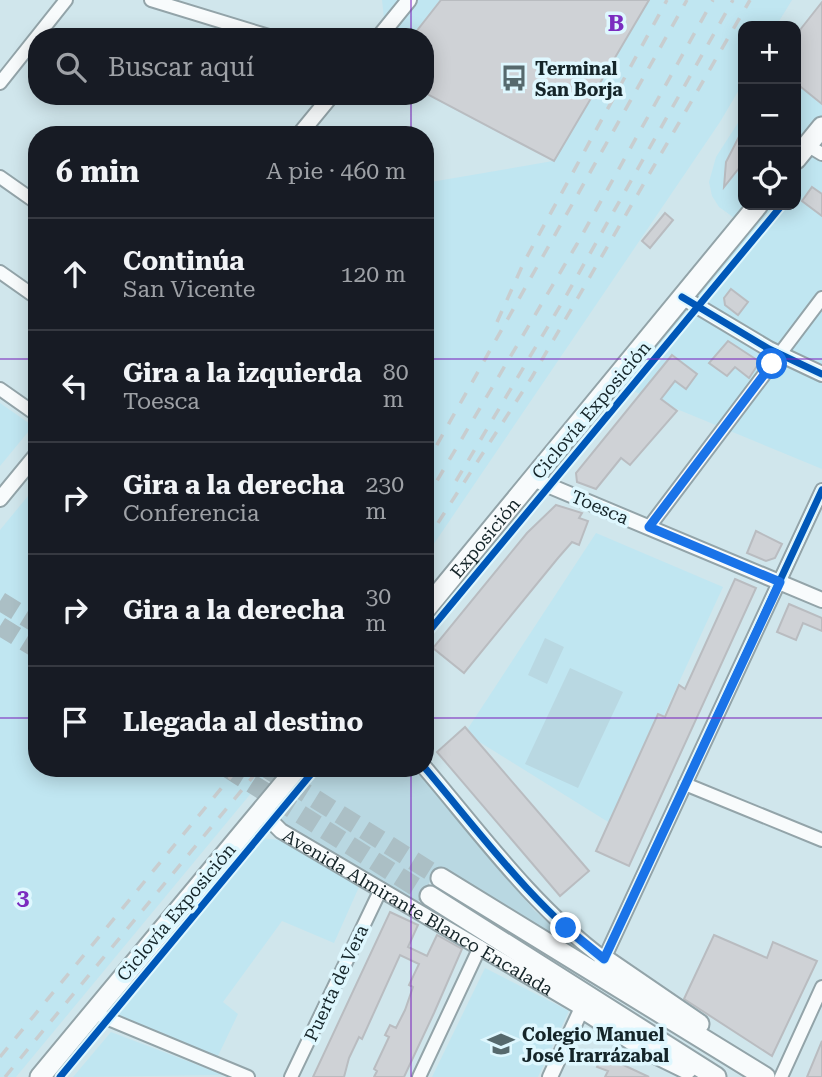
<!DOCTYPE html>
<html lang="es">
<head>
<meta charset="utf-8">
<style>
  body { margin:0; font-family:"Roboto Serif",serif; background:#242831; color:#f1f3f6 }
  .controls { position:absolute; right:21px; top:21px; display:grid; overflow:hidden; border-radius:14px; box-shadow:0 4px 18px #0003 }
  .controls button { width:63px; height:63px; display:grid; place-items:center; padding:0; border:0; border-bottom:2px solid #363941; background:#171b24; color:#f1f3f6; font:35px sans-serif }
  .stop { position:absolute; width:21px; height:21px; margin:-16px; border:5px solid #1a73e8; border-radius:50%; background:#fff }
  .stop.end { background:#1a73e8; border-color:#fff; box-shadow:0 2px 7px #0008 }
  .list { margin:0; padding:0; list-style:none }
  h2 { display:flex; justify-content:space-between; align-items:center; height:91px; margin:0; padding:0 28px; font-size:30px }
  h2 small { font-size:23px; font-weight:400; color:#9ea1a6 }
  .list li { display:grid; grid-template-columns:46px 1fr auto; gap:21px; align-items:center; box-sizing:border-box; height:112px; padding:0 28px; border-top:2px solid #363941 }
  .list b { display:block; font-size:26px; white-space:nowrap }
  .list p { margin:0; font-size:23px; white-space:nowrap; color:#9ea1a6 }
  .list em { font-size:23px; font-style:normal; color:#9ea1a6 }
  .icon { flex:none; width:38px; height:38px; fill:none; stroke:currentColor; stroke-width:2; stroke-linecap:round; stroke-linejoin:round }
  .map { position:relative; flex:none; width:822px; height:1077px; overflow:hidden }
  .search { position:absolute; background:#171b24; box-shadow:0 4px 18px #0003; left:28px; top:28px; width:406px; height:77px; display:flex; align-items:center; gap:18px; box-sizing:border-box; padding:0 24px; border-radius:28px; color:#9ea1a6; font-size:26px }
  .panel { position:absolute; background:#171b24; box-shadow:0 4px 18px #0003; left:28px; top:126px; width:406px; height:651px; border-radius:28px }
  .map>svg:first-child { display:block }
  .built { fill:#c0e6f1 }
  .green { fill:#b9d8e2 }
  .building { fill:#cfd2d6; stroke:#b9bcc0; stroke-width:2 }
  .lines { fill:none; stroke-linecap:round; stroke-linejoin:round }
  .primary-tunnel { stroke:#abbfc5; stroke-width:19; stroke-dasharray:19 10; stroke-linecap:butt }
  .minor-casing { stroke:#93a4a9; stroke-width:16 }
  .tertiary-casing { stroke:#93a4a9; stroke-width:18 }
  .primary-casing { stroke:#93a4a9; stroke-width:23 }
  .minor { stroke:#f8fbfc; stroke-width:12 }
  .tertiary { stroke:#f8fbfc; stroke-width:14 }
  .primary { stroke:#f8fbfc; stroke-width:19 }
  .rail { stroke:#c8cdcf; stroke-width:3.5; stroke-dasharray:12 12; stroke-linecap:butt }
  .cycleway-casing { stroke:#def7fe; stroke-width:11 }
  .cycleway { stroke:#0057b8; stroke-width:7 }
  .route { stroke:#1a73e8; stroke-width:9 }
  .grid { fill:none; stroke:#7b2cbf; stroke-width:2; stroke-opacity:0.55 }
  .labels { text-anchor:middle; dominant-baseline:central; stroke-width:7; stroke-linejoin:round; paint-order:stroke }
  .poi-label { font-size:18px; font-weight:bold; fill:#152529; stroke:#def7fe; text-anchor:start }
  .street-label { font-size:18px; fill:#152529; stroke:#def7fe }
  .grid-label { font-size:23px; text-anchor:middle; font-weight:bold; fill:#7b2cbf; stroke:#def7fe; stroke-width:7; stroke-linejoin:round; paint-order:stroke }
</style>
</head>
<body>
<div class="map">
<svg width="822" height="1077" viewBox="0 0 822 1077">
  <rect width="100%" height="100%" fill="#d0e6ec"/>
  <path class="built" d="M 382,0 L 792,0 L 776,26 L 743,26 L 743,83 L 720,122 L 425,557 L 425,183 L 553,161 L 425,94 L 425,37 L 386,37 Z
    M 822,8 L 822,469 L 621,386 L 747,227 L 719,207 L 712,196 L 709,182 L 716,157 L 743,115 L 743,205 L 796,205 L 796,41 Z
    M 0,403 L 33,426 L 0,466 Z
    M 37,485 L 37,768 L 272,768 L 16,1077 L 0,1077 L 0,530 Z
    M 596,533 L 723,587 L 613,825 L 465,733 Z
    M 262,838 L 280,840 L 359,887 L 334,943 L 282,921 L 223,1002 L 238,1014 L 217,1058 L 116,1017 Z
    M 485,968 L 569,1011 L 538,1077 L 432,1077 Z
    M 111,1032 L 224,1075 L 73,1077 Z"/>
  <path class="green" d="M 545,638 L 564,647 L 547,684 L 528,675 Z
    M 570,668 L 623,692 L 578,788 L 525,764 Z
    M 303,768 L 414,768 L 534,910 L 580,950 L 584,957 L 437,870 L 416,905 L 278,825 L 273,810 Z"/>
  <path class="building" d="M 441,0 L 649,0 L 554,161 L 425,93 L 425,37 L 412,37 Z
    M 822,2 L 822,104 L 796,83 L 796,35 Z
    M 743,129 L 743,163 L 724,187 L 726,162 Z
    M 812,187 L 822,194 L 822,216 L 802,201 Z
    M 665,213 L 673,220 L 650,248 L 642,241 Z
    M 731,289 L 748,302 L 738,315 L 725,305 L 724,298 Z
    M 728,341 L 757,360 L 757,366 L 749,378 L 735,367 L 727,376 L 709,363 Z
    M 672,355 L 697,374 L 686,389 L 675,381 L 661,399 L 677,411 L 630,465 L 621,458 L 596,489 L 577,482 L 576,473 Z
    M 556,505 L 582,513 L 579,518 L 588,521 L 579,545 L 572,542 L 558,558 L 464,673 L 433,648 L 527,533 Z
    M 756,531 L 782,544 L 775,558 L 766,561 L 747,553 Z
    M 735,579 L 756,588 L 629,866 L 596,851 L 658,714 L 665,717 L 679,685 L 685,689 Z
    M 789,604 L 822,618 L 822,631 L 803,623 L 796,640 L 777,632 Z
    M 465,727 L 589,871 L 560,896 L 437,752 Z
    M 390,912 L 418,925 L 408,947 L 427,956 L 437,935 L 462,949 L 434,1013 L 404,1077 L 374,1077 L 377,1071 L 374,1069 L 389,1037 L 385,1035 L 390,1025 L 396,1028 L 405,1010 L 413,987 L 409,985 L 419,964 L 400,955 L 362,1039 L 359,1037 L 349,1058 L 344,1077 L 313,1077 Z
    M 714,935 L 767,958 L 773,942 L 817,961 L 772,1056 L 684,999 Z
    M 822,1041 L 822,1077 L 807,1077 Z
    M 602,1055 L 649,1077 L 605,1077 L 608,1071 L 597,1067 Z"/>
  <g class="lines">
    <path class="primary-tunnel" d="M 0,601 L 37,624
      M 0,626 L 37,649
      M 227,768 L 430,896
      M 266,768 L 441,878"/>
    <g class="minor-casing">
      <path id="minor" d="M 151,0 L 272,37
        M 0,83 L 66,0
        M 807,145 L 822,154
        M 0,177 L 37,203
        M 0,272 L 37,298
        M 0,389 L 37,415
        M 649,527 L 822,298
        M 685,784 L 822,840
        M 604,959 L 822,490
        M 94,1013 L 248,1077
        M 291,1077 L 381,889
        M 419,1077 L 480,947
        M 781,1077 L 822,987"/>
    </g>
    <g class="tertiary-casing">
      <g id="tertiary">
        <path d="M 379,37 L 409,0"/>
        <path d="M 299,135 L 331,96"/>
        <path d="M 682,297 L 769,349 L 822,374"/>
        <path d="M 533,479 L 822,600"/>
        <path d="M 0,499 L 37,454"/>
        <path d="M 425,768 C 481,834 534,907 604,959"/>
        <path id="s1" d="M 267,806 L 271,821 L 281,831 L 582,1008 L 550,1077"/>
      </g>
    </g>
    <g class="primary-casing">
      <g id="primary">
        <path d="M 796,159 L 822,127"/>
        <path id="s2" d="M 425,610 L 758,205"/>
        <path d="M 441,878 L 765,1077"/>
        <path d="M 430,896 L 716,1077"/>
        <path d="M 604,959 L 699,1024"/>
        <path d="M 582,1008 L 646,1049 L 687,1069"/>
        <path d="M 40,1077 L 297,768"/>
      </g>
    </g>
    <use href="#minor" class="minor"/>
    <use href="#tertiary" class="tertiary"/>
    <use href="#primary" class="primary"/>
    <path class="rail" d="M 497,322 L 524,262 L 667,0
      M 425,466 L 687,0
      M 456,481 L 566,296 L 733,0
      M 425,501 L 577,244 L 713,0
      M 425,543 L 532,377 L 750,0
      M 0,1057 L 238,768
      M 5,1077 L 260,768"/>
    <g class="cycleway-casing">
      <path id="cycleway" d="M 682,297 L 769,349 L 822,374
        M 425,636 L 782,205
        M 425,768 C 481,834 534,907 604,959 L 822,490
        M 60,1077 L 316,768"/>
    </g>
    <use href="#cycleway" class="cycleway"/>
  </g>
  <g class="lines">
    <path class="route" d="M 566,928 L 604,959 L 780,582 L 649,527 L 772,364"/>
  </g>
  <path class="grid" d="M 411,0 L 411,37M 411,96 L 411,135M 0,359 L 37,359M 425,359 L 822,359M 0,718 L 37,718M 425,718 L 822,718M 411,768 L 411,1077"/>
  <defs>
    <g id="bus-bare" transform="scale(2.1)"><path d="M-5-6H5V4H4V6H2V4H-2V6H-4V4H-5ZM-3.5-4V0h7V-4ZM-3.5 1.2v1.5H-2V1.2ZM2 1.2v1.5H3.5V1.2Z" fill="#56696d" stroke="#def7fe" stroke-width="2.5" paint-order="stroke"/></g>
    <g id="school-bare" transform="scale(2.1)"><path d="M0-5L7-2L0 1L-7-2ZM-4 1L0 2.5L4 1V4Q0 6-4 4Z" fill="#56696d" stroke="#def7fe" stroke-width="2.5" paint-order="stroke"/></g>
  </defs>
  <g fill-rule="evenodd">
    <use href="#bus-bare" x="514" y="78"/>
    <use href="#school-bare" x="501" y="1044"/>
  </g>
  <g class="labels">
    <g class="poi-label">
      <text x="535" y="68">Terminal<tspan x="535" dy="21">San Borja</tspan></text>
      <text x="522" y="1034">Colegio Manuel<tspan x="522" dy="21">José Irarrázabal</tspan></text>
    </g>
    <g class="street-label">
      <text transform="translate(591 410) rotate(-50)">Ciclovía Exposición</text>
      <text transform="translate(600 507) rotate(23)">Toesca</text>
      <text stroke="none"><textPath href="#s2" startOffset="94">Exposición</textPath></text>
      <text transform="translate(176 912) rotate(-50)">Ciclovía Exposición</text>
      <text stroke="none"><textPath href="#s1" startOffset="189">Avenida Almirante Blanco Encalada</textPath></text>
      <text transform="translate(336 983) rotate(-65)">Puerta de Vera</text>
    </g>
  </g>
  <g class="grid-label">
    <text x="616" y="31">B</text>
    <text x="23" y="905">3</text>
  </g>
</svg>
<div class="controls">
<button>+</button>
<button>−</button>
<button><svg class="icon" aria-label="locate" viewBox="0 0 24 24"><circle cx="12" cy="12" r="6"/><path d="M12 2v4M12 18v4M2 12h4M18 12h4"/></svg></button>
</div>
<div class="stop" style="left:772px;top:364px"></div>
<div class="stop end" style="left:566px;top:928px"></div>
<div class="search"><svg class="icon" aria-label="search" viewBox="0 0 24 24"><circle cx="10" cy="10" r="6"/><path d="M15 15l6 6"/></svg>Buscar aquí</div>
<section class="panel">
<h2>6 min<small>A pie · 460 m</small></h2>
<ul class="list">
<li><svg class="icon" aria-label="ahead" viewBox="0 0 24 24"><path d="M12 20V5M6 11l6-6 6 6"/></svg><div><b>Continúa</b><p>San Vicente</p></div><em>120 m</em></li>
<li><svg class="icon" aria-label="left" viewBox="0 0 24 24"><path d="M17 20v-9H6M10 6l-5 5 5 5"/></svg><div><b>Gira a la izquierda</b><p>Toesca</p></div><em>80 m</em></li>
<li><svg class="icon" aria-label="right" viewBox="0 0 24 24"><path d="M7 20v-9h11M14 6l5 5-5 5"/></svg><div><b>Gira a la derecha</b><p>Conferencia</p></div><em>230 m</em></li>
<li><svg class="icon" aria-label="right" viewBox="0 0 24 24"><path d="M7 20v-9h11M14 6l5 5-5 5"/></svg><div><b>Gira a la derecha</b></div><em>30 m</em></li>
<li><svg class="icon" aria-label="arrive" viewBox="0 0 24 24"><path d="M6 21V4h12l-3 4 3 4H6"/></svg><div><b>Llegada al destino</b></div></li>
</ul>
</section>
</div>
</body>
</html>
